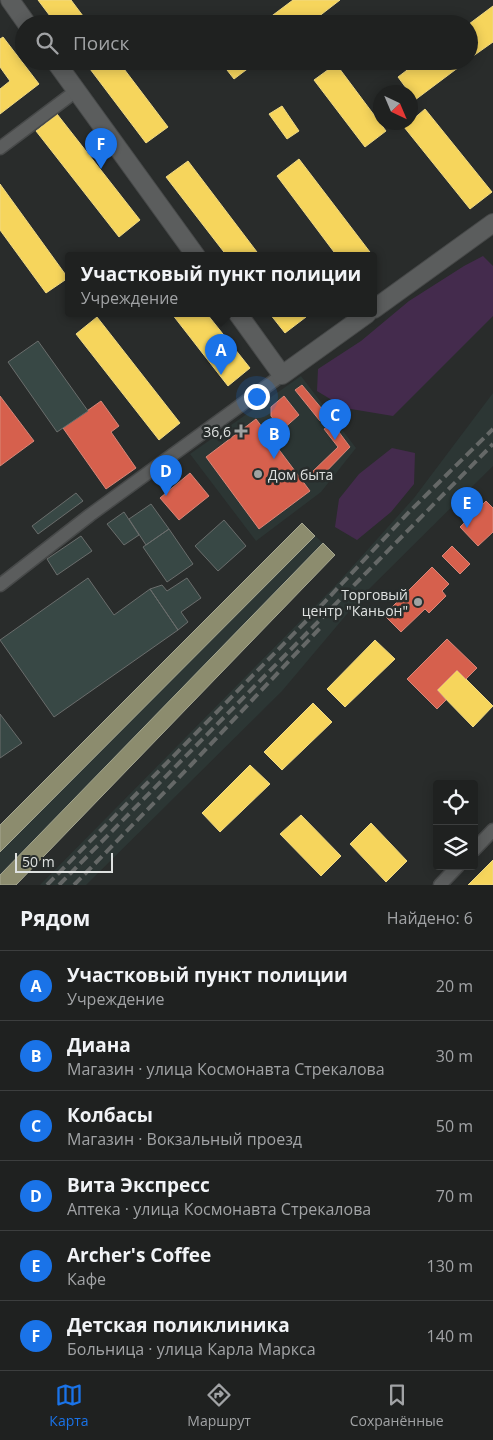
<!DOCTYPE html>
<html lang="ru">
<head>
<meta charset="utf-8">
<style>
  body { margin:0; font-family:"Open Sans",sans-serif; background:#272929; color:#f1f3f6 }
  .controls { position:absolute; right:15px; bottom:15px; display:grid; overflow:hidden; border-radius:5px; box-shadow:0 2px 12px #0003 }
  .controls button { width:45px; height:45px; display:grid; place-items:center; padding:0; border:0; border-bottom:1px solid #3c3e3e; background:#1f2120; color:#f1f3f6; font:25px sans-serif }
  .compass { position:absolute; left:373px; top:85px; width:45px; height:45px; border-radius:50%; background:#1f2120; box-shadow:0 2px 12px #0003; rotate:136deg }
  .scale { position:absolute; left:15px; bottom:12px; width:98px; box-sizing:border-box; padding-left:5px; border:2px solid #dee1e0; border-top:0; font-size:14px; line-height:18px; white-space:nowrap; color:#dee1e0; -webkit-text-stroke:4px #282d2c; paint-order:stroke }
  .you { position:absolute; left:256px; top:396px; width:18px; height:18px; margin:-12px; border:4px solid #fff; border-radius:50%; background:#1a73e8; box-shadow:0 0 0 8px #1a73e833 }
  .badge { display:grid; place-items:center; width:32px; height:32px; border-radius:50%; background:#1a73e8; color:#fff; font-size:16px; font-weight:700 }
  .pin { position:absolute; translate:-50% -41px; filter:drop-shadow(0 1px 2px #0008) }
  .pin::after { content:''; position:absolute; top:26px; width:18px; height:15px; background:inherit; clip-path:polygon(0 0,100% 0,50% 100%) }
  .popup { position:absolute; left:65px; top:252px; width:312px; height:65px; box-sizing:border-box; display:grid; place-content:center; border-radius:5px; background:#1f2120; filter:drop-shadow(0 1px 4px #0005); font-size:16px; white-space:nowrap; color:#a1a3a5 }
  .popup b { font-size:19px; color:#f1f3f6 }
  .popup::after { content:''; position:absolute; left:50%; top:100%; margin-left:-10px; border:10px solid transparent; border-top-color:#1f2120 }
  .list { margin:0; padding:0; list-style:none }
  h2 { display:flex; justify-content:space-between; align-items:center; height:65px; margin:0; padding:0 20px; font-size:21px }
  h2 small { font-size:16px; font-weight:400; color:#a1a3a5 }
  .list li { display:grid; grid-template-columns:32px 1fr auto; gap:15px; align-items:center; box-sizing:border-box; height:70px; padding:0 20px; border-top:1px solid #3c3e3e }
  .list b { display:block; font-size:19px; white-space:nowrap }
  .list p { margin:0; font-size:16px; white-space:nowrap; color:#a1a3a5 }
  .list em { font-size:16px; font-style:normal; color:#a1a3a5 }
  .icon { flex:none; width:28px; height:28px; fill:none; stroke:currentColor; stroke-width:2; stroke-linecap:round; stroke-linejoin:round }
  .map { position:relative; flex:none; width:493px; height:885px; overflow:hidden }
  .search { position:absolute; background:#1f2120; box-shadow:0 2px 12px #0003; left:15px; right:15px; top:15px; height:55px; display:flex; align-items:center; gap:12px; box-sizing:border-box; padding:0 18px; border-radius:28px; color:#a1a3a5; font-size:19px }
  .sheet { height:485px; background:#1f2120 }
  nav { display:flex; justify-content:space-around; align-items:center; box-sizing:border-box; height:70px; border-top:1px solid #3c3e3e; background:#1f2120; font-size:14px; color:#a1a3a5 }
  nav a { display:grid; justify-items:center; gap:2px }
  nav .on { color:#1a73e8 }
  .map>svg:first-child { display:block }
  .built { fill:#2c3634 }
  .green { fill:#442b4d }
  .homes { fill:#f6d55c; stroke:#efd984 }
  .shops { fill:#d6604d; stroke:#d88779 }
  .industry { fill:#8c8c6e; stroke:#a5a690 }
  .building { fill:#384845; stroke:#6a6d6c }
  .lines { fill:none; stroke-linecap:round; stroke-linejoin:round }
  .street-casing { stroke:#474949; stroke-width:15 }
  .secondary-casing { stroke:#474949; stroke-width:20 }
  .street { stroke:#5b5d5d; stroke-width:12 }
  .secondary { stroke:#5b5d5d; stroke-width:18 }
  .rail { stroke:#656867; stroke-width:4; stroke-dasharray:10 5; stroke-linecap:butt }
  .poi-dot { fill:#9fa2a1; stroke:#282d2c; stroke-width:2 }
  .labels { text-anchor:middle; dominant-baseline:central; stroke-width:5; stroke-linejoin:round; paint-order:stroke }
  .poi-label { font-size:14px; fill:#dee1e0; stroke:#282d2c; text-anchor:end }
</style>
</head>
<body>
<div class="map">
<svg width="493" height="885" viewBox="0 0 493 885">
  <rect width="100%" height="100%" fill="#292c2b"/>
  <path class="built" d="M 301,376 L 356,448 L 321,492 L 256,541 L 190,454 Z
    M 493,393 L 493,466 L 363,595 L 282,691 L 86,885 L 40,885 L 335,586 L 414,498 Z
    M 302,523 L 335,555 L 16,885 L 0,885 L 0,825 Z"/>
  <path class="green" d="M 483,256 L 493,266 L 493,316 L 393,416 L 345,408 L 317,391 L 318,369 L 361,341 L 409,301 L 464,266 Z
    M 392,448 L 415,453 L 414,484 L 391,512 L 357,540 L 335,527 L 339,499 L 359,474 Z"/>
  <path class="homes" d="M 38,0 L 71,0 L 89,24 L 56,24 Z
    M 293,0 L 340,0 L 309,24 L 261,24 Z
    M 493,6 L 493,42 L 469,59 L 469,24 Z
    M 3,37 L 39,84 L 0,114 L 0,89 L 10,81 L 0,67 L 0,39 Z
    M 84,61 L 118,61 L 168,127 L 146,143 Z
    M 220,61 L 258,61 L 234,79 Z
    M 419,61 L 467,61 L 415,100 L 398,77 Z
    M 336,64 L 386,131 L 365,147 L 314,80 Z
    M 282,106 L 299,131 L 287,139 L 269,114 Z
    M 425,109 L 492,192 L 470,209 L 404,127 Z
    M 57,114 L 140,220 L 119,237 L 36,131 Z
    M 299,159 L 373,256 L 337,256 L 277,176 Z
    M 188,161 L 260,256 L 227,256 L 166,177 Z
    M 0,184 L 68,278 L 46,293 L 0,230 Z
    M 172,314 L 207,314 L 250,368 L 228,386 Z
    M 270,314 L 304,314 L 306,317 L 285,333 Z
    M 97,317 L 180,423 L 159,440 L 76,334 Z
    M 375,640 L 395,659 L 345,707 L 327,689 Z
    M 457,670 L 493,706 L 473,727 L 437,690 Z
    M 313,703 L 332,722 L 282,770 L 264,752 Z
    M 250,765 L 270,784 L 220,832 L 202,813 Z
    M 301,815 L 341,856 L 321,876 L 280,834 Z
    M 371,823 L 407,861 L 386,882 L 350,844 Z
    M 493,860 L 493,885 L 468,885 Z"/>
  <path class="shops" d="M 302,385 L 327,415 L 320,421 L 295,390 Z
    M 0,396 L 34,441 L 0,466 Z
    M 284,396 L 299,415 L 282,430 L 271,416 L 271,407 Z
    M 101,401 L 119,426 L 111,432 L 136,468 L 106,489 L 63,428 Z
    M 256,419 L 310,491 L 259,529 L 206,457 Z
    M 333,424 L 350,447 L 317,481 L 310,474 L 338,447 L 324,429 Z
    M 190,473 L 209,496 L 179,520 L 160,498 Z
    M 486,501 L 493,508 L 493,532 L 478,546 L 460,527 Z
    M 452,546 L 470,564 L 460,574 L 442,556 Z
    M 432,567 L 449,584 L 442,591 L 446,596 L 429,613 L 425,609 L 401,632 L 384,615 Z
    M 447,639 L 477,668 L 466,679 L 457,670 L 437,690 L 446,700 L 437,709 L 407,679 Z"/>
  <path class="industry" d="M 302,523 L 315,536 L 0,852 L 0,825 Z
    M 323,543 L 335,555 L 16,885 L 0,885 L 0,875 Z"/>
  <path class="building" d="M 38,341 L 88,411 L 57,432 L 8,362 Z
    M 76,493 L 83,501 L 38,534 L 32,526 Z
    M 151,504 L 169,529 L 146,545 L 129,519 Z
    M 124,512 L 139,535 L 124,545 L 107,524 Z
    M 224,520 L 246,546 L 218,571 L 195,546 Z
    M 169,529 L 193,564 L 167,582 L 143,547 Z
    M 81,536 L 92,551 L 57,575 L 47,559 Z
    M 88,578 L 114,615 L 150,589 L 178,630 L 54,717 L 0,640 Z
    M 187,578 L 201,598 L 181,612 L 188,622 L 178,630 L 150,589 L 162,585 L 167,591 Z
    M 0,714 L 22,743 L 0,758 Z"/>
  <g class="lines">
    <g class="street-casing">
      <path id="street" d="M 0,148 L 76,91
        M 0,585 L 90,515 L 282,375
        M 474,850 L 493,830
        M 440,885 L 458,866"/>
    </g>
    <g class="secondary-casing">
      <path id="secondary" d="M 10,0 L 27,24
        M 55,61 L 196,256
        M 374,309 L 493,223
        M 238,314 L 282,375 L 367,314"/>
    </g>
    <use href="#street" class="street"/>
    <use href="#secondary" class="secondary"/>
    <path class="rail" d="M 47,885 L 319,608 L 410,511 L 493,429
      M 59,885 L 493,444
      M 74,885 L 191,765 L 321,627"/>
  </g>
  <g class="poi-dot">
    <path d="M238.5 423.5h5v5h5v5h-5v5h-5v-5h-5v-5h5z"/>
    <circle cx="258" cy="474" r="5"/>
    <circle cx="418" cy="602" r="5"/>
  </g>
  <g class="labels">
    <g class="poi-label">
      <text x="231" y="431">36,6</text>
      <text x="268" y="474" text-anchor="start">Дом быта</text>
      <text x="408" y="594">Торговый<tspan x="408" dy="16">центр "Каньон"</tspan></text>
    </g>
  </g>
</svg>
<div class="controls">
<button><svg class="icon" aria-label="locate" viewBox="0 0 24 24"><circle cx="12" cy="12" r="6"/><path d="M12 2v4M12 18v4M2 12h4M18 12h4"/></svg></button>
<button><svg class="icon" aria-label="layers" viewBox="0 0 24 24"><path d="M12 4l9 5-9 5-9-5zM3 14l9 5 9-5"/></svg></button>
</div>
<svg class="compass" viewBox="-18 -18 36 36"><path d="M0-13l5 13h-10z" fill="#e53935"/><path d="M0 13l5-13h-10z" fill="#a1a3a5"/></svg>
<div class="scale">50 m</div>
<div class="you"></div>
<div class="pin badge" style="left:221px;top:375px">A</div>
<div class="popup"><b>Участковый пункт полиции</b>Учреждение</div>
<div class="pin badge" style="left:274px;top:459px">B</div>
<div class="pin badge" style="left:335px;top:440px">C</div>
<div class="pin badge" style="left:166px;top:496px">D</div>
<div class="pin badge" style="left:467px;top:528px">E</div>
<div class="pin badge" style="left:101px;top:169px">F</div>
<div class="search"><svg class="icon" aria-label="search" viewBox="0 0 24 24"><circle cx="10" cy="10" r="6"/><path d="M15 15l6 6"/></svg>Поиск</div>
</div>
<section class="sheet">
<h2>Рядом<small>Найдено: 6</small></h2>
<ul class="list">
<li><span class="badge">A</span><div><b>Участковый пункт полиции</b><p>Учреждение</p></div><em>20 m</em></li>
<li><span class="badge">B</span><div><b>Диана</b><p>Магазин · улица Космонавта Стрекалова</p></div><em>30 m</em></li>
<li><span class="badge">C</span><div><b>Колбасы</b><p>Магазин · Вокзальный проезд</p></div><em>50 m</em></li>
<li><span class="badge">D</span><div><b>Вита Экспресс</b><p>Аптека · улица Космонавта Стрекалова</p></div><em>70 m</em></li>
<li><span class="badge">E</span><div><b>Archer's Coffee</b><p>Кафе</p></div><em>130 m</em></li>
<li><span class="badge">F</span><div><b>Детская поликлиника</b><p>Больница · улица Карла Маркса</p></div><em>140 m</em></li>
</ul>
</section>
<nav>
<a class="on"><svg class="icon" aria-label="map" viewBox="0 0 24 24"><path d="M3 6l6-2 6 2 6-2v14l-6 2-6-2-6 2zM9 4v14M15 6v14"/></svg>Карта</a>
<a><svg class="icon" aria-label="directions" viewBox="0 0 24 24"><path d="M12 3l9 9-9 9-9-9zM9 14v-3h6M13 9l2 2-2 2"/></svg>Маршрут</a>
<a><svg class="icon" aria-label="saved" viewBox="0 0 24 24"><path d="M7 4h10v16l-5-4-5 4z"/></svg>Сохранённые</a>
</nav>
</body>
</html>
